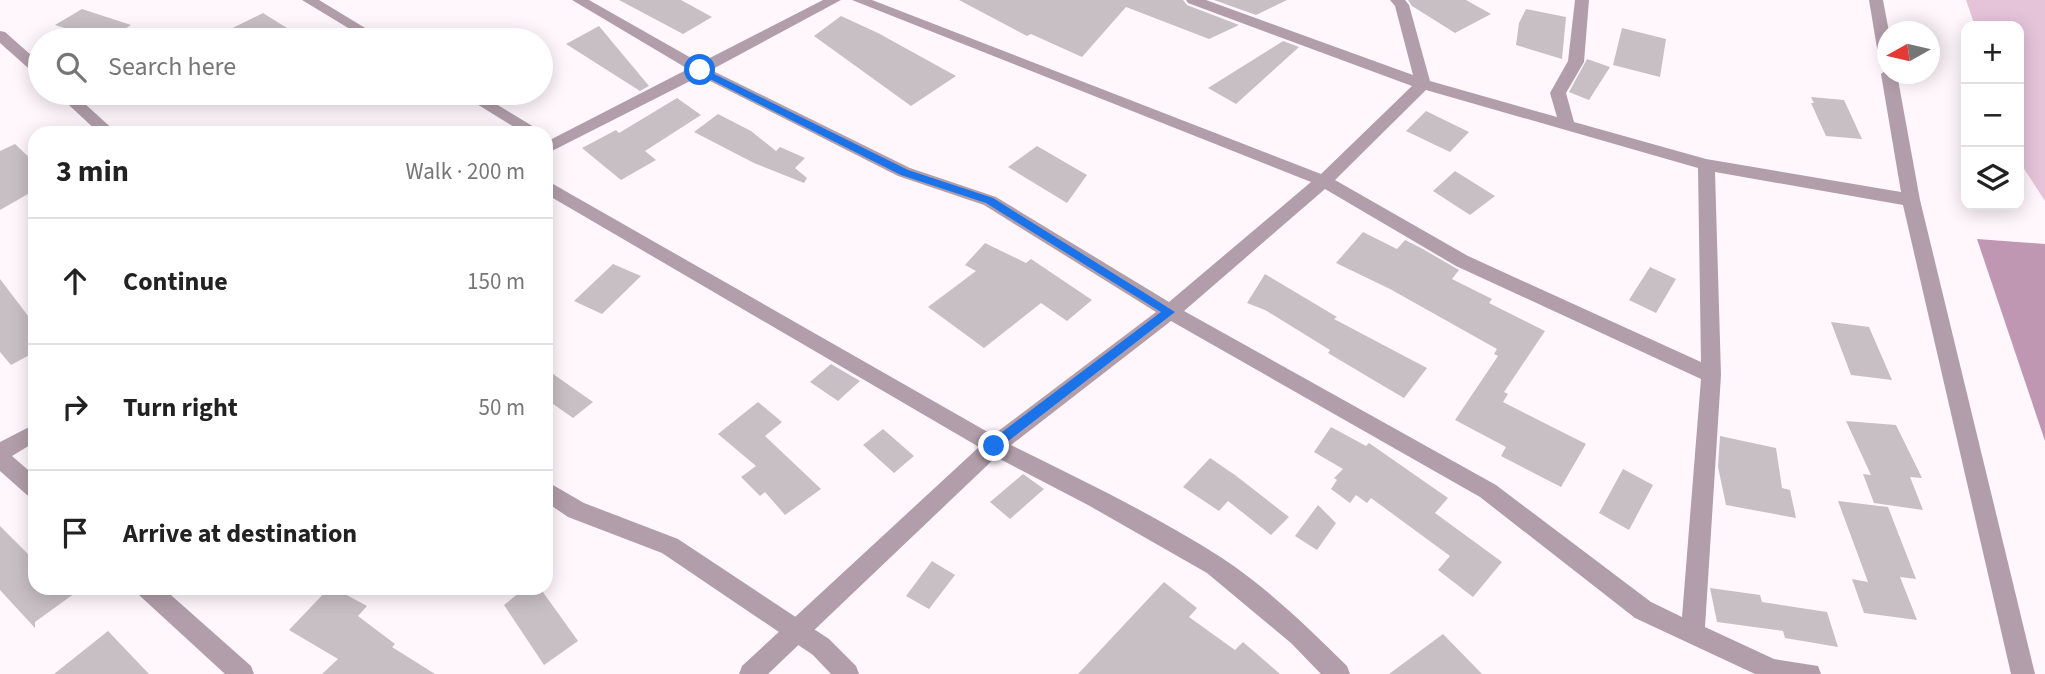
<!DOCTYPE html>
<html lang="en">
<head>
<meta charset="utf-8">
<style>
  body { margin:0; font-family:"Source Sans 3",sans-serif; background:#f2f2f2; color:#222 }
  .controls { position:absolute; right:21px; top:21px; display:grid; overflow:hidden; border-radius:14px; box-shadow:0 4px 18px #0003 }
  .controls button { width:63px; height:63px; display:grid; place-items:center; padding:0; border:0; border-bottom:2px solid #e0e0e0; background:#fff; color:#222; font:35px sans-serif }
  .compass { position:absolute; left:1877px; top:21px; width:63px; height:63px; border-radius:50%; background:#fff; box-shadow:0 4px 18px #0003; rotate:262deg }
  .stop { position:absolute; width:21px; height:21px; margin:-16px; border:5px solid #1a73e8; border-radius:50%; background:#fff }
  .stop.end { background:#1a73e8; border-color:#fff; box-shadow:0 2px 7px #0008 }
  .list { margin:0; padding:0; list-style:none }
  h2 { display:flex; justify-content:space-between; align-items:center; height:91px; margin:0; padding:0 28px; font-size:30px }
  h2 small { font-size:23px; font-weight:400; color:#767676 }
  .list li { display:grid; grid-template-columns:46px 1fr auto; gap:21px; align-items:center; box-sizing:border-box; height:126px; padding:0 28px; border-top:2px solid #e0e0e0 }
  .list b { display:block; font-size:26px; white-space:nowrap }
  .list em { font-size:23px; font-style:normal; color:#767676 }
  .icon { flex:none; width:38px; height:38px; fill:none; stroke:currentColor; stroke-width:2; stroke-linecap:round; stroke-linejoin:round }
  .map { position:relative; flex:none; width:2045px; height:674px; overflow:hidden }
  .search { position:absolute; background:#fff; box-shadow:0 4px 18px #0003; left:28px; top:28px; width:525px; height:77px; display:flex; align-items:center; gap:18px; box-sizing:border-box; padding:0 24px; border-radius:38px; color:#767676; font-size:26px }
  .panel { position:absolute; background:#fff; box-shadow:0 4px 18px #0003; left:28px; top:126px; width:525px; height:469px; border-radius:21px }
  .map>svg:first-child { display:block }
  .green { fill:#e5c4d9 }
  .water { fill:#c097b2 }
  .building { fill:#c8bfc4 }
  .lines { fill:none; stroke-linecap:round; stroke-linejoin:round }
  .minor { fill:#b19eaa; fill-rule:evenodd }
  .tertiary { fill:#b19eaa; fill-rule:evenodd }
  .route { fill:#1a73e8 }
</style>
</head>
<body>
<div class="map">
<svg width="2045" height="674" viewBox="0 0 2045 674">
  <rect width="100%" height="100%" fill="#fff7fc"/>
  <path class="green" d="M 1966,0 L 2045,0 L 2045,201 L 2019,161 L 2019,26 L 1975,26 Z"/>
  <path class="water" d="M 1977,239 L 2045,244 L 2045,441 Z"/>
  <path class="building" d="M 619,0 L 681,0 L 712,17 L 683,34 Z
    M 959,0 L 1183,0 L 1187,5 L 1239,25 L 1209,39 L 1126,7 L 1082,57 L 1031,34 L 1027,36 Z
    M 1214,0 L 1287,0 L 1256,15 Z
    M 1408,0 L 1466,0 L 1491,14 L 1455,33 L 1412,6 Z
    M 82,9 L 131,25 L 107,40 L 101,40 L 55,25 Z
    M 1526,9 L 1566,17 L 1562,59 L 1516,45 L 1519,23 Z
    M 263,13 L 306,40 L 208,40 Z
    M 841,16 L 878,33 L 956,76 L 911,106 L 814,36 Z
    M 599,26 L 649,86 L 640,91 L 566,44 Z
    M 1622,28 L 1666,39 L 1660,77 L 1613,65 Z
    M 1283,41 L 1299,47 L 1236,104 L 1208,88 Z
    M 1587,59 L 1610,67 L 1589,100 L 1569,92 Z
    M 1811,97 L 1844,100 L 1862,139 L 1826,136 L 1811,103 L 1814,103 Z
    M 677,98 L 701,115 L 645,151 L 656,160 L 621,180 L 582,148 L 616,130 L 619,133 Z
    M 1426,111 L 1469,132 L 1450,152 L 1406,131 Z
    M 718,114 L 751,131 L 776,151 L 780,147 L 805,158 L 795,168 L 807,178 L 804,183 L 754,163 L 694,132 Z
    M 15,144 L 35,163 L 35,190 L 0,210 L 0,151 Z
    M 1037,146 L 1087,175 L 1067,203 L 1008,167 Z
    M 1455,171 L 1495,196 L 1470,215 L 1433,191 Z
    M 1363,232 L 1397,249 L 1405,240 L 1421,248 L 1459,270 L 1452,279 L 1492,299 L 1489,303 L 1545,331 L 1504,392 L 1508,394 L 1503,402 L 1586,444 L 1561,487 L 1501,456 L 1506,447 L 1455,420 L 1498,356 L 1494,354 L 1497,349 L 1390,289 L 1336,263 Z
    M 985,243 L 1026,263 L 1031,259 L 1092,300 L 1067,321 L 1041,303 L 984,348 L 928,307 L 976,271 L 965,265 Z
    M 613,264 L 641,276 L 602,314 L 574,301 Z
    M 1650,267 L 1676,279 L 1656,313 L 1629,300 Z
    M 1265,274 L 1337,317 L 1334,319 L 1427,368 L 1404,398 L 1375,381 L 1328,353 L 1330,350 L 1265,310 L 1247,303 Z
    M 0,279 L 35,325 L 35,352 L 11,365 L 0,352 Z
    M 1831,322 L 1869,327 L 1892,380 L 1851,375 Z
    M 831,364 L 860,381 L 838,401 L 810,382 Z
    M 546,369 L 593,402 L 573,418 L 546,399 Z
    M 758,402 L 782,422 L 765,436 L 821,489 L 785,515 L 765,492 L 760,496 L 741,477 L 756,466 L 718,434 Z
    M 1846,421 L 1896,425 L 1922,478 L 1910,477 L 1923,510 L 1874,503 L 1863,474 L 1871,475 Z
    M 1331,427 L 1366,446 L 1369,443 L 1448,498 L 1435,513 L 1502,562 L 1473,597 L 1438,570 L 1450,556 L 1371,498 L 1367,503 L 1356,495 L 1350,503 L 1331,489 L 1337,480 L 1334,478 L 1343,469 L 1314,452 Z
    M 883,429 L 914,456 L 894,473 L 863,445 Z
    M 1720,436 L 1776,448 L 1782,488 L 1790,490 L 1796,518 L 1726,505 L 1718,467 Z
    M 1210,458 L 1235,475 L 1289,517 L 1271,535 L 1228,501 L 1219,511 L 1183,487 Z
    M 1623,469 L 1653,485 L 1629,530 L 1599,513 Z
    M 1023,474 L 1044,489 L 1010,519 L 990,502 Z
    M 1838,501 L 1888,507 L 1916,579 L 1900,577 L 1917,620 L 1864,613 L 1852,579 L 1868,582 Z
    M 1318,505 L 1336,523 L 1317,550 L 1295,536 Z
    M 0,526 L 35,561 L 35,588 L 82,588 L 35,622 L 35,628 L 0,590 Z
    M 932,561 L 955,575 L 929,609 L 906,596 Z
    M 1164,582 L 1197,608 L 1189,617 L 1235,650 L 1243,642 L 1280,674 L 1078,674 Z
    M 329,588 L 334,588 L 367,606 L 358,616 L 395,644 L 392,647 L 435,674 L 322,674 L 338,659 L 289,630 Z
    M 525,588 L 540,588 L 578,641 L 544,665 L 504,605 Z
    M 1710,588 L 1760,595 L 1762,602 L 1827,612 L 1838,647 L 1785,638 L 1783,631 L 1717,622 Z
    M 108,631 L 149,674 L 54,674 Z
    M 1443,634 L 1482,674 L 1389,674 Z"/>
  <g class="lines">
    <path class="minor" d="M 302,0 L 319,0 L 385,40 L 368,40 Z
      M 572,0 L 589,0 L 700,63 L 823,0 L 841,0 L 711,70 L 910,168 L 996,197 L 1169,302 L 1311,182 L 852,0 L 872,0 L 1321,174 L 1412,86 L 1188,3 L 1186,0 L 1206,0 L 1413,75 L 1395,6 L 1390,0 L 1405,0 L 1409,5 L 1430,81 L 1557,117 L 1550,93 L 1568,61 L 1575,0 L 1589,0 L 1584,62 L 1566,93 L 1574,122 L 1706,159 L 1901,192 L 1881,74 L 1886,70 L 1880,66 L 1869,0 L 1883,0 L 1889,32 L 1888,74 L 1897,74 L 1920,200 L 2035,674 L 2011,674 L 1903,205 L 1715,172 L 1721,375 L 1705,627 L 1774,659 L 1818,666 L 1821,674 L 1755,674 L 1635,618 L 1480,497 L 1171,321 L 1011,445 C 1082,480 1155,515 1222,558 C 1265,586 1310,629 1347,666 L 1350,674 L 1321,674 L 1291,643 L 1207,573 L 1088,505 L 996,457 L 768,674 L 739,674 L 742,666 L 979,447 L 546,194 L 546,180 L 993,435 L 1156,312 L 984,205 L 898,176 L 700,76 L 546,154 L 546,142 L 688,69 ZM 1426,90 L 1698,168 L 1701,362 L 1468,256 L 1335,180 ZM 1325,189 L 1456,266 L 1701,379 L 1682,617 L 1651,602 L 1496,485 L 1184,311 Z
      M 459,93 L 478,93 L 544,133 L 524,133 Z
      M 35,424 L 35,442 L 12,456 L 35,476 L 35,498 L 27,495 L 0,471 L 0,442 Z
      M 136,588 L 163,588 L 251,666 L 254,674 L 225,674 L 139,595 Z"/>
    <path class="tertiary" d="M 0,31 L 5,32 L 40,63 L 40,76 L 35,74 L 0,43 Z
      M 56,93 L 73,93 L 117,133 L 99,133 Z
      M 546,481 L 584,503 L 678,539 L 829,639 L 856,666 L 859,674 L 831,674 L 813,655 L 662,553 L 568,517 L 546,502 Z"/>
  </g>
  <path class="route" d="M 700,67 L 908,170 L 993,198 L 1175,312 L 998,449 L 989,449 L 989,442 L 1161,312 L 986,203 L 901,175 L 696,72 L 696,68 Z"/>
</svg>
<div class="controls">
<button>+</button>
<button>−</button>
<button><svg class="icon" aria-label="layers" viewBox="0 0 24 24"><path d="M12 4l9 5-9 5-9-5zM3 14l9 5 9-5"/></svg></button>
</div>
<svg class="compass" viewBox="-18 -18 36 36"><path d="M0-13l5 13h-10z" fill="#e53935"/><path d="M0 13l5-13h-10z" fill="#767676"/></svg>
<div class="stop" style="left:700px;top:70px"></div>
<div class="stop end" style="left:994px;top:446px"></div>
<div class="search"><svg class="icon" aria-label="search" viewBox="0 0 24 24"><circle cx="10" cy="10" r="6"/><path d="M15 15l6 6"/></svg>Search here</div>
<section class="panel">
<h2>3 min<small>Walk · 200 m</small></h2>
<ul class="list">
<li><svg class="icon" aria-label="ahead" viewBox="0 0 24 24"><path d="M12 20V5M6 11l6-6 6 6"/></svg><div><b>Continue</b></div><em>150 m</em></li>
<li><svg class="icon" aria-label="right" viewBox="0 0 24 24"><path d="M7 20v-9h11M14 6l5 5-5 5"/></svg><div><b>Turn right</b></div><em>50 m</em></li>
<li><svg class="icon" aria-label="arrive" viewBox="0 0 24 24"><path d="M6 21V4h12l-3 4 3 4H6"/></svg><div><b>Arrive at destination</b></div></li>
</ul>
</section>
</div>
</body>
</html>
